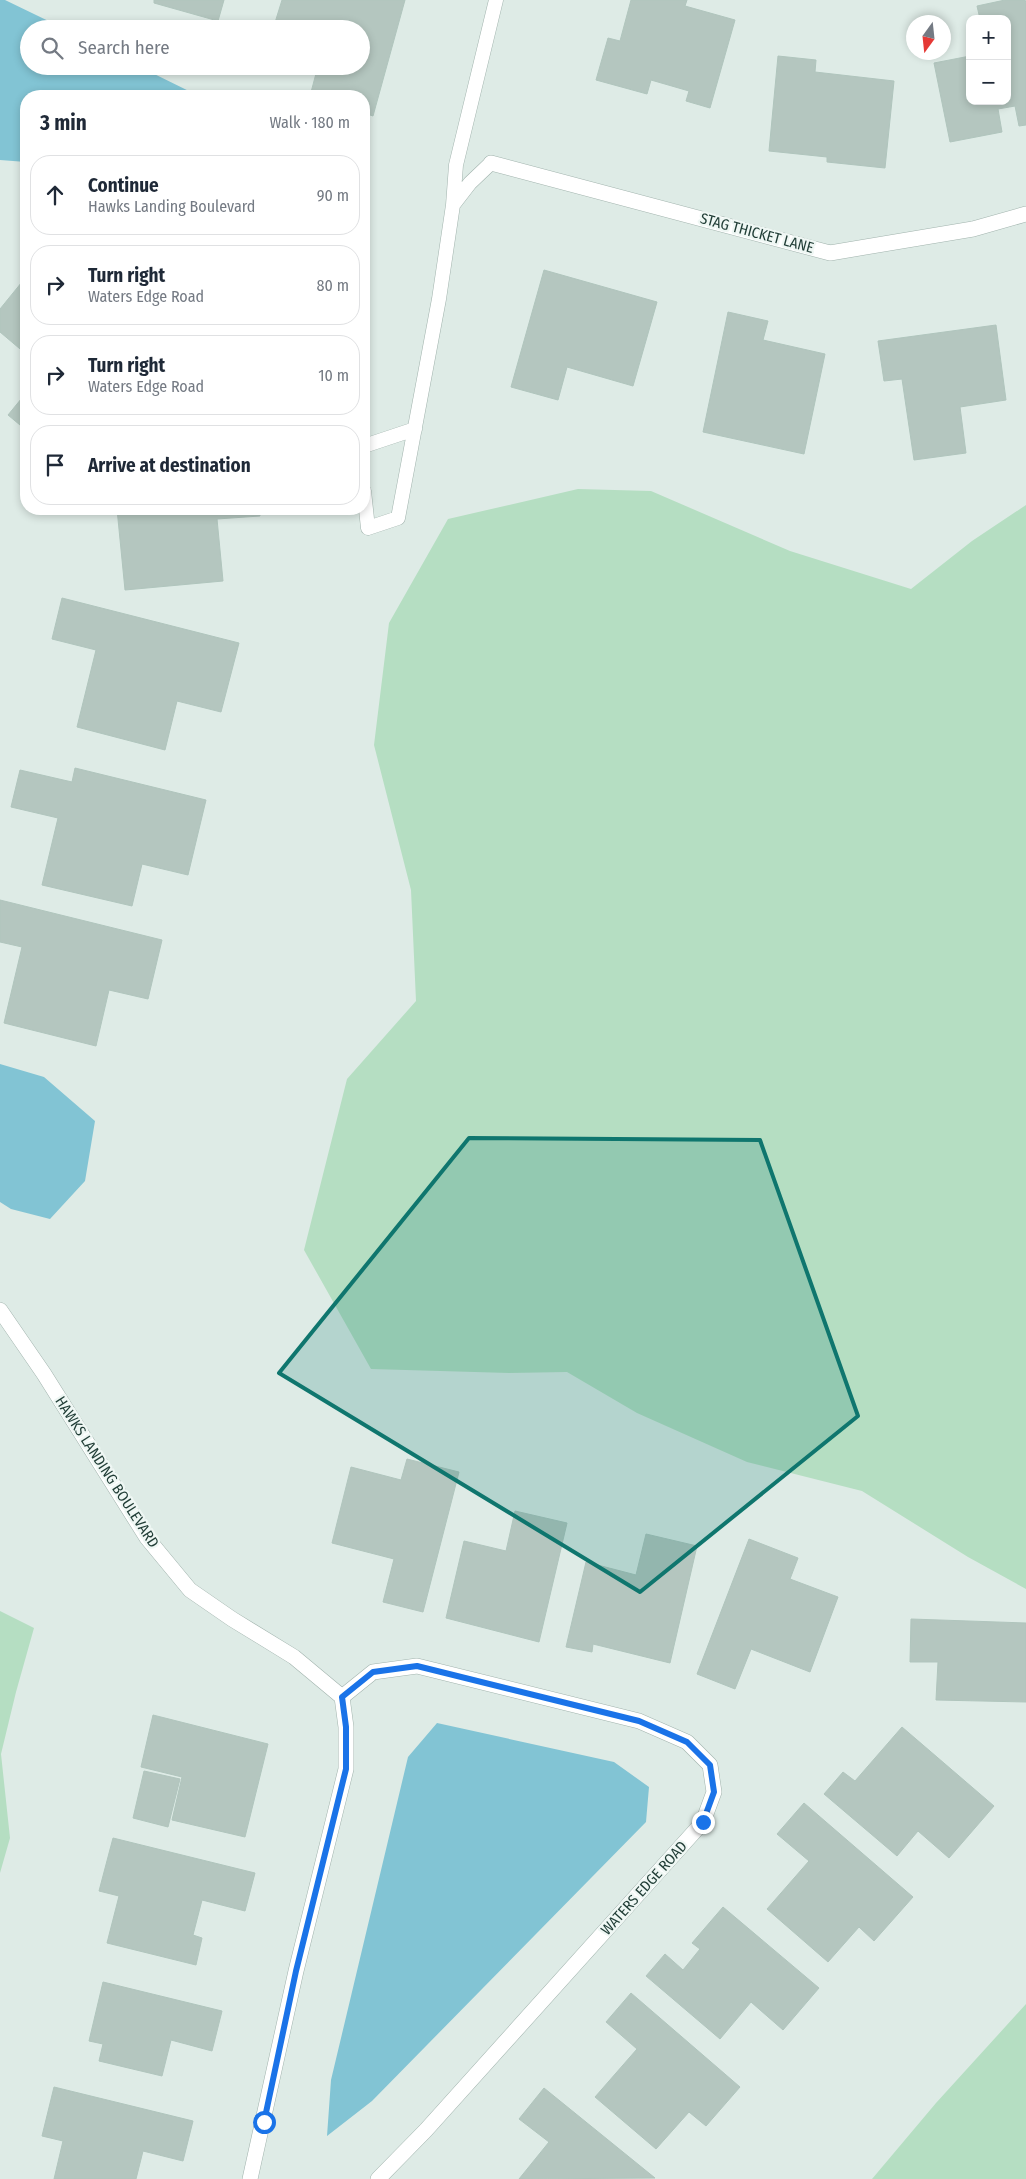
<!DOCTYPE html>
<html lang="en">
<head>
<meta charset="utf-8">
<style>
  body { margin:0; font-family:"Fira Sans Condensed",sans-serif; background:#f2f2f3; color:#1f2937 }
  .controls { position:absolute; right:15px; top:15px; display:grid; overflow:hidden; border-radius:10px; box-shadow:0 2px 8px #0003 }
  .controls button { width:45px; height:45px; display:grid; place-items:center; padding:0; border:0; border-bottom:1px solid #e0e1e3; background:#fff; color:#1f2937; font:25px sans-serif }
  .compass { position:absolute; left:906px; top:15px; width:45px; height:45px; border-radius:50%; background:#fff; box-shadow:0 2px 8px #0003; rotate:195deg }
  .stop { position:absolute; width:15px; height:15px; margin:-11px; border:4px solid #1a73e8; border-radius:50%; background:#fff }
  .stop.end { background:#1a73e8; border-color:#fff; box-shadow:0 1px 5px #0008 }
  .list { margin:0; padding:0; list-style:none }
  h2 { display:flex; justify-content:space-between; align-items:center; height:65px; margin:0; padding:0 20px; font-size:21px }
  h2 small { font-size:16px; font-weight:400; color:#747a83 }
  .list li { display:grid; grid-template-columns:32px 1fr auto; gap:15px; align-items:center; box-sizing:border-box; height:80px; margin:0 10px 10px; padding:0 10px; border:1px solid #e0e1e3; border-radius:20px }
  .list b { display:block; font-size:19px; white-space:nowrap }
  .list p { margin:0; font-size:16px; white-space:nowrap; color:#747a83 }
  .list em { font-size:16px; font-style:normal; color:#747a83 }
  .icon { flex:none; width:28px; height:28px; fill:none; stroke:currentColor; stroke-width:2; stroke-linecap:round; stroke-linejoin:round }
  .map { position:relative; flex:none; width:1026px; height:2179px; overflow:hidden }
  .search { position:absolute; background:#fff; box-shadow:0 2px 8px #0003; left:20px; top:20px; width:350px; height:55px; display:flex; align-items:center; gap:12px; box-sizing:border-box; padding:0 18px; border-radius:28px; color:#747a83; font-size:19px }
  .panel { position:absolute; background:#fff; box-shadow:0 2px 8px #0003; left:20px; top:90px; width:350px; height:425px; border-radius:20px }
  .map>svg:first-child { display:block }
  .green { fill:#b5dec2 }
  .water { fill:#82c4d4 }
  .building { fill:#b4c6bf; stroke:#b0c5bd }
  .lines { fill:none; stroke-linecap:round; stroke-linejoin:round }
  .lane-casing { stroke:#a1b3ad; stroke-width:15 }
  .street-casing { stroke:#a1b3ad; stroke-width:16 }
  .lane { stroke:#fff; stroke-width:14 }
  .street { stroke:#fff; stroke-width:15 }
  .route { stroke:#1a73e8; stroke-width:6 }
  .marked { fill:#0f766e; fill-opacity:0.2; stroke:#0f766e; stroke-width:4; stroke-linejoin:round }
  .labels { text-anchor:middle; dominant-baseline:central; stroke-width:4.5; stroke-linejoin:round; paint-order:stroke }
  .street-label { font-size:15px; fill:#1f3c35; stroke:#eff7f4 }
</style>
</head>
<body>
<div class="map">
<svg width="1026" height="2179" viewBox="0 0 1026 2179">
  <rect width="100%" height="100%" fill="#deebe6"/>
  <path class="green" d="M 578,489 L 651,491 L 790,551 L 911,589 L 972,541 L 1026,505 L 1026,1589 L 968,1557 L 862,1491 L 747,1462 L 637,1413 L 567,1372 L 509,1373 L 371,1369 L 304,1250 L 347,1079 L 416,1001 L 411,890 L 374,745 L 389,623 L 448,519 Z
    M 0,1611 L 34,1628 L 16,1692 L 1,1754 L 10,1838 L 0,1873 Z
    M 1026,2004 L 1026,2179 L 872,2179 L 936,2103 Z"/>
  <path class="water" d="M 0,0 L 5,0 L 65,29 L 29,29 L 29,66 L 138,66 L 199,96 L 26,96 L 26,162 L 0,160 Z
    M 0,1064 L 44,1077 L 95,1121 L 85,1181 L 50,1219 L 11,1209 L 0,1202 Z
    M 437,1723 L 614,1762 L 649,1787 L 646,1822 L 372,2101 L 327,2136 L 331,2080 L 408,1757 Z"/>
  <path class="building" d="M 154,0 L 224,0 L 218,21 L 154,3 Z
    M 282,0 L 405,0 L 373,116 L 364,113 L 364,96 L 310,96 L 318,66 L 361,66 L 361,29 L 273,29 Z
    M 631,0 L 687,0 L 685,6 L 735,20 L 710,108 L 686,101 L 689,91 L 651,80 L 647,94 L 596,80 L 608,38 L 620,41 Z
    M 1005,0 L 1025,0 L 1026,3 L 1026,125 L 1019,126 L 1015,106 L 998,109 L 1002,132 L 950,142 L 934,63 L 970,56 L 970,101 L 1007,101 L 1007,19 L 980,19 L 977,6 Z
    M 778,56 L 816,60 L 815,72 L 894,81 L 885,168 L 827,162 L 827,157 L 769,151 Z
    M 544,270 L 657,302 L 633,386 L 567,367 L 558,400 L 511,387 Z
    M 26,277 L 26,354 L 0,332 L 0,309 Z
    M 728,312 L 768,321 L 763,340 L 825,354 L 804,454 L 703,432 Z
    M 996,325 L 1006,400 L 960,407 L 966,453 L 914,460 L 902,379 L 884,381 L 878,341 Z
    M 26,393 L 26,430 L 8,415 Z
    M 117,509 L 259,509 L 260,516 L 217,519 L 223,581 L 125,590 Z
    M 62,598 L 239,643 L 221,712 L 177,701 L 165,750 L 77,727 L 96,650 L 52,639 Z
    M 75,768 L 206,800 L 188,875 L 142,864 L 132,906 L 42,885 L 58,818 L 11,807 L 20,770 L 72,782 Z
    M 0,900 L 162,940 L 148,999 L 109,990 L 96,1046 L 4,1023 L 22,947 L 0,942 Z
    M 407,1459 L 459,1472 L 423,1612 L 383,1602 L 394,1559 L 332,1543 L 351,1467 L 401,1480 Z
    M 515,1511 L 567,1523 L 539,1642 L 446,1618 L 464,1541 L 506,1551 Z
    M 646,1534 L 697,1546 L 670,1663 L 593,1644 L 592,1652 L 566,1647 L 586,1562 L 636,1575 Z
    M 749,1539 L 798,1558 L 790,1579 L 838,1597 L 810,1672 L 751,1649 L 735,1689 L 697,1674 Z
    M 911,1619 L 1026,1623 L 1026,1702 L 936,1700 L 938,1662 L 910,1662 Z
    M 153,1715 L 268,1744 L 245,1837 L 172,1820 L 182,1777 L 141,1767 Z
    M 902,1727 L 994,1806 L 949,1858 L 918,1831 L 897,1856 L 824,1794 L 843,1772 L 855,1781 Z
    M 144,1771 L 180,1779 L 168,1827 L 133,1818 Z
    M 804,1803 L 913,1897 L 874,1941 L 859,1927 L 828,1962 L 767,1909 L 809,1861 L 777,1834 Z
    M 113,1838 L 255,1873 L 245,1911 L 202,1900 L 193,1935 L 202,1938 L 196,1965 L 107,1943 L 119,1896 L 99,1891 Z
    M 723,1907 L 819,1988 L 783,2030 L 751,2002 L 720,2039 L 646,1976 L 665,1954 L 683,1970 L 700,1949 L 692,1943 Z
    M 103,1982 L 222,2011 L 212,2051 L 171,2040 L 162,2076 L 99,2061 L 103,2044 L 89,2041 Z
    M 631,1993 L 740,2087 L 706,2126 L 689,2112 L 656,2149 L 595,2097 L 637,2049 L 606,2022 Z
    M 54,2087 L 193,2121 L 183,2161 L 143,2151 L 136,2179 L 54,2179 L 63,2141 L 42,2136 Z
    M 544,2088 L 655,2178 L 519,2179 L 549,2142 L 519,2119 Z"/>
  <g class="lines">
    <g class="lane-casing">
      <path id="lane" d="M 491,163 L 470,183 L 453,205 L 456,165 L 496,0
        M 364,446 L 415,429
        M 364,491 L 368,528 L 398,518 L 439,299 L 453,205"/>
    </g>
    <g class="street-casing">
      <path id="street" d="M 491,163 L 830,253 L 973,229 L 1026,214
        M 0,1310 L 44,1374 L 147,1538 L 190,1590 L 232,1619 L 294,1657 L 342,1697 L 346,1727 L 346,1769 L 296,1971 L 250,2179
        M 342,1697 L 373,1672 L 417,1666 L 639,1721 L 687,1742 L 710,1765 L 714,1792 L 703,1822 L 426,2130 L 378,2179"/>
    </g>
    <use href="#lane" class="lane"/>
    <use href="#street" class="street"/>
  </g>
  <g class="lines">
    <path class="route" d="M 264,2122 L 296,1971 L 346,1769 L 346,1727 L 342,1697 L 373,1672 L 417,1666 L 639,1721 L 687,1742 L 710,1765 L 714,1792 L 703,1822"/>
  </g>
  <path class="marked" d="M 469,1138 L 760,1140 L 858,1416 L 640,1592 L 279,1373 Z"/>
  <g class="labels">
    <g class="street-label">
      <text transform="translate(757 233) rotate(15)">STAG THICKET LANE</text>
      <text transform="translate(107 1472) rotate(57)">HAWKS LANDING BOULEVARD</text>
      <text transform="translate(644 1888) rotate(-48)">WATERS EDGE ROAD</text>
    </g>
  </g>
</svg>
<div class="controls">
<button>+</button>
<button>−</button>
</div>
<svg class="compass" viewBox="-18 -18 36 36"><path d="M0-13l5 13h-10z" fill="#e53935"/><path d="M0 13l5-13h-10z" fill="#747a83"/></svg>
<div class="stop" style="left:264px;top:2122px"></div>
<div class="stop end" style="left:703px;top:1822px"></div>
<div class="search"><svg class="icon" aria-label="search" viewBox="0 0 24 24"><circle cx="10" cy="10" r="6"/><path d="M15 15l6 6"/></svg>Search here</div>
<section class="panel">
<h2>3 min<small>Walk · 180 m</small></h2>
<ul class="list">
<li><svg class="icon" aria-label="ahead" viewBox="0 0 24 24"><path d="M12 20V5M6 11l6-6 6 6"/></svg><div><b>Continue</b><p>Hawks Landing Boulevard</p></div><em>90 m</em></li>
<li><svg class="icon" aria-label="right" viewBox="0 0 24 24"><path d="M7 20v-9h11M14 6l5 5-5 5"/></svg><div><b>Turn right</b><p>Waters Edge Road</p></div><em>80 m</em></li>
<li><svg class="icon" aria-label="right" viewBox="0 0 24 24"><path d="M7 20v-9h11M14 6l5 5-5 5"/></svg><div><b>Turn right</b><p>Waters Edge Road</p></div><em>10 m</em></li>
<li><svg class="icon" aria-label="arrive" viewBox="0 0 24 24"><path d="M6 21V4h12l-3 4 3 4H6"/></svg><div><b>Arrive at destination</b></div></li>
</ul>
</section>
</div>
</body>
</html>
